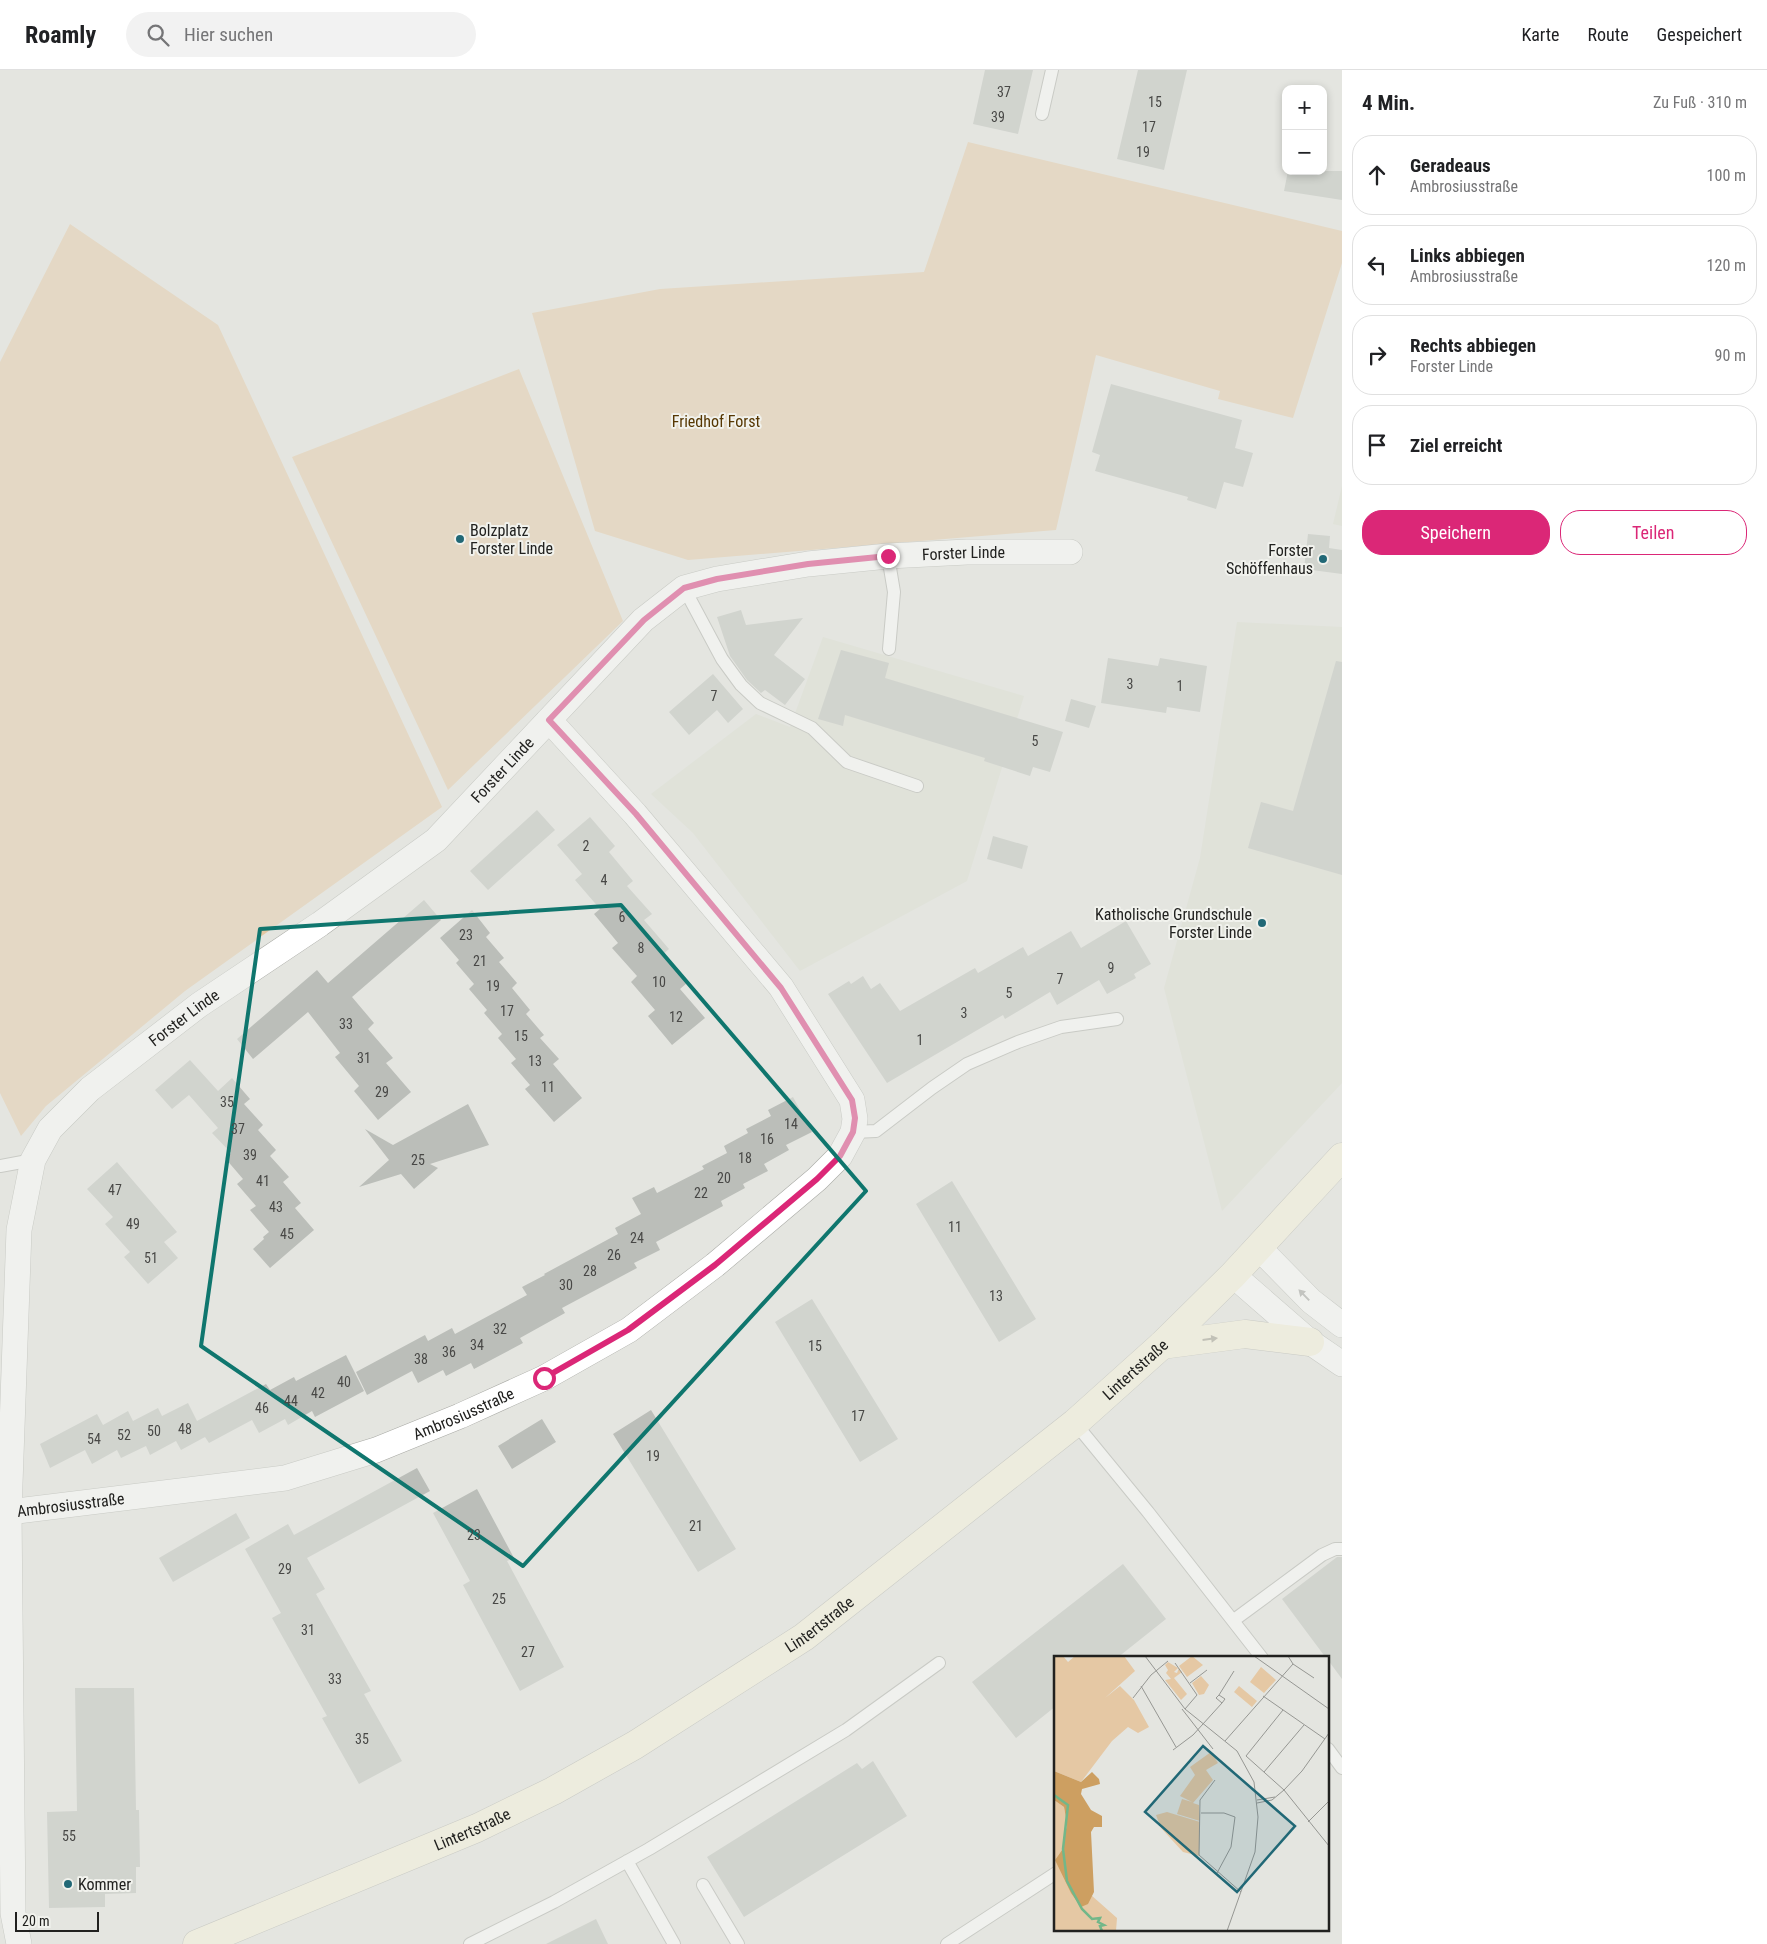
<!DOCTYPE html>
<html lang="de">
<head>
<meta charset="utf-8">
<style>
  body { margin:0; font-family:"Roboto Condensed",sans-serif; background:#f2f2f2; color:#202124 }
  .controls { position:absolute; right:15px; top:15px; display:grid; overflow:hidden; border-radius:10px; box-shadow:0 2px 8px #0003 }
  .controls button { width:45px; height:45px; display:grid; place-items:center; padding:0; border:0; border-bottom:1px solid #e0e0e0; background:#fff; color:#202124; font:25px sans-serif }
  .scale { position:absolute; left:15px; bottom:12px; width:84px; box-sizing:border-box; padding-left:5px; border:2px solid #21211f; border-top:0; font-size:14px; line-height:18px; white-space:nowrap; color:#21211f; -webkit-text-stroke:4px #f1f2ed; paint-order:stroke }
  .stop { position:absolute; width:15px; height:15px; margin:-11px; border:4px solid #db2777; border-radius:50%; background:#fff }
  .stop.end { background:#db2777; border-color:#fff; box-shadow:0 1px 5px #0008 }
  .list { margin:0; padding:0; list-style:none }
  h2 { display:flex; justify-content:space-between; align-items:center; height:65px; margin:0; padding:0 20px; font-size:21px }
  h2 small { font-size:16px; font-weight:400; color:#757577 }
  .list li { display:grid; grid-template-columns:32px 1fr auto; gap:15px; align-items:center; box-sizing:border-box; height:80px; margin:0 10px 10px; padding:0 10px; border:1px solid #e0e0e0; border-radius:20px }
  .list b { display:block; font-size:19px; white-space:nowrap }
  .list p { margin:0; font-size:16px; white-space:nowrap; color:#757577 }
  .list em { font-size:16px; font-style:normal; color:#757577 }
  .actions { display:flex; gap:10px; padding:15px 20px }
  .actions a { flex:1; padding:11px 0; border:1px solid #db2777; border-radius:20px; text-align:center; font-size:18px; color:#db2777 }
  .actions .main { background:#db2777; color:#fff }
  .icon { flex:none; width:28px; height:28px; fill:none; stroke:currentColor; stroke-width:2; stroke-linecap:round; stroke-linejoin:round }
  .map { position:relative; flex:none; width:1342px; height:1874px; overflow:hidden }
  header { display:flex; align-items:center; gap:30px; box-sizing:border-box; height:70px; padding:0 25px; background:#fff; border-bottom:1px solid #e0e0e0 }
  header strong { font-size:24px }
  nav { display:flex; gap:28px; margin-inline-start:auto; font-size:18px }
  .search { width:350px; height:45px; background:#f2f2f2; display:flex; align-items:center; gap:12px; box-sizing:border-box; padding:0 18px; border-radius:28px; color:#757577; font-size:19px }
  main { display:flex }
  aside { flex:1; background:#fff }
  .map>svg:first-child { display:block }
  .built { fill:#dbddd0 }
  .green { fill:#e5c8a4 }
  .building { fill:#bbbeb9 }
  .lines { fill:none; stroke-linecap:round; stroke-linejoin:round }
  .lane-casing { stroke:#a9aaa5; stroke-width:14 }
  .street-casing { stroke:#a9aaa5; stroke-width:26 }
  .secondary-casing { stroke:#a9aaa5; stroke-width:29 }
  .lane { stroke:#fff; stroke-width:12 }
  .street { stroke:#fff; stroke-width:25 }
  .secondary { stroke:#f9f3db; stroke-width:28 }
  .oneway { fill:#9b9b9a }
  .oneway2 { fill:#989486 }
  .route { stroke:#db2777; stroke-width:6 }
  .marked { fill:none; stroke:#0f766e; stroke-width:4; stroke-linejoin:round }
  .poi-dot { fill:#216876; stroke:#f1f2ed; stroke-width:2 }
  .labels { text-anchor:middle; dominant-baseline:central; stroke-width:4; stroke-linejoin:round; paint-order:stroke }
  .number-label { font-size:14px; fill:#484846 }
  .park-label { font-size:16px; fill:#563702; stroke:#f1f2ed }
  .poi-label { font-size:16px; fill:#21211f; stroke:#f1f2ed; text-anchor:start }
  .street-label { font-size:16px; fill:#21211f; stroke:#f1f2ed }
  .inset-river { fill:none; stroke:#72b789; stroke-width:2.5 }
  .inset-road { fill:none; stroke:#969793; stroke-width:1 }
  .view { fill:#216876; fill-opacity:0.15; stroke:#216876; stroke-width:2.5 }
  .inset-edge { fill:none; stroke:#21211f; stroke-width:2.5 }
</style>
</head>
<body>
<header>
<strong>Roamly</strong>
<div class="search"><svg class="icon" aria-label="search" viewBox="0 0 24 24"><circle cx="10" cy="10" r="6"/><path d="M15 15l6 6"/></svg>Hier suchen</div>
<nav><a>Karte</a><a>Route</a><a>Gespeichert</a></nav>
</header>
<main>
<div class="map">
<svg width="1342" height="1874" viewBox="0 0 1342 1874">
  <rect width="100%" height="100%" fill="#e4e5e0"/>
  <path class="built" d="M 1342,416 L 1342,456 L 1333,454 Z
    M 1237,552 L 1342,557 L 1342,1013 L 1222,1141 L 1164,918 L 1200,788 Z
    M 823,567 L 1024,626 L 967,811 L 800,901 L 693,763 L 651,724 L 756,644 L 790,657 Z"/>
  <path class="green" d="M 968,72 L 1342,161 L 1342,193 L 1293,348 L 1218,329 L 1220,321 L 1096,285 L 1056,460 L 688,490 L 595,461 L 532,243 L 660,219 L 924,202 Z
    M 70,154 L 218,255 L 442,737 L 185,921 L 46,1036 L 21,1066 L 0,1023 L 0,292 Z
    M 519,299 L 623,551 L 448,720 L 292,387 Z"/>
  <path class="building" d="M 985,0 L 1033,0 L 1018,64 L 973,54 Z
    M 1138,0 L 1187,0 L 1164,100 L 1117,89 Z
    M 1288,101 L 1342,101 L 1342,130 L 1284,121 Z
    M 1111,314 L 1242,350 L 1235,378 L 1253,383 L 1243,417 L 1224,412 L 1216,439 L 1187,430 L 1188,427 L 1095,401 L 1100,385 L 1092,382 Z
    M 1308,464 L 1330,466 L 1329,478 L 1342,480 L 1342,504 L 1304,499 Z
    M 741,540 L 746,555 L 803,548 L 774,585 L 805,609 L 785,635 L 765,620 L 761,623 L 747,610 L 730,586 L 717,547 Z
    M 841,580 L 889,593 L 885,608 L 1063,662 L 1050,702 L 1033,697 L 1030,706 L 984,691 L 985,688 L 845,645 L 843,656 L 818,649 Z
    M 1108,588 L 1158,596 L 1160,588 L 1207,596 L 1200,642 L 1167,637 L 1166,643 L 1101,633 Z
    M 1336,591 L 1342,592 L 1342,805 L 1248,778 L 1261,732 L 1293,741 Z
    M 713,604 L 743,639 L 728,653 L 717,640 L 689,665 L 669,642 Z
    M 1071,629 L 1096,636 L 1089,658 L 1065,651 Z
    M 537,740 L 555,760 L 488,820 L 470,801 Z
    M 590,747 L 615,776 L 609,782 L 633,811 L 627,816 L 652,844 L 644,850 L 669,879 L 662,885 L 687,913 L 680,919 L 705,948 L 672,975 L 648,946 L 655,940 L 631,912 L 637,906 L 612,878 L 618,873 L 594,844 L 600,839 L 575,810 L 582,804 L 557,775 Z
    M 993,766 L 1028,776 L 1022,799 L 987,789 Z
    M 424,830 L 441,850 L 352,927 L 374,953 L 368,959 L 393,988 L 386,993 L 411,1022 L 378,1050 L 354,1021 L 359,1016 L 335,987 L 340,983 L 308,942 L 253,989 L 237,969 L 317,900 L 328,913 Z
    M 472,840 L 490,863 L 486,867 L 504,888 L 499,892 L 517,913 L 512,918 L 530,940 L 526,944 L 544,965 L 540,968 L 559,989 L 553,994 L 582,1028 L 554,1052 L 525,1019 L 530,1015 L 511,993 L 516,989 L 498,968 L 502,964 L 484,943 L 487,940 L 469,919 L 474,914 L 456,893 L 459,890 L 440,868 Z
    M 1126,851 L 1151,894 L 1134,904 L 1136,908 L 1107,924 L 1099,910 L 1057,935 L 1050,922 L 1005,949 L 1003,945 L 887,1013 L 828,924 L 849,911 L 851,914 L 863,906 L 871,919 L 880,913 L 900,941 L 975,898 L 978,903 L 1023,877 L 1028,886 L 1071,861 L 1081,878 Z
    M 190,990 L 218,1021 L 232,1008 L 250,1029 L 244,1034 L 263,1055 L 258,1060 L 276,1080 L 270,1086 L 289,1107 L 283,1112 L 301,1133 L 295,1138 L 314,1160 L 270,1198 L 253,1179 L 264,1169 L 263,1167 L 269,1162 L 250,1140 L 256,1136 L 237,1114 L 243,1109 L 225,1088 L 231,1083 L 212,1063 L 218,1058 L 189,1025 L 172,1039 L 155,1020 Z
    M 793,1027 L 812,1062 L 786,1075 L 789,1080 L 764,1094 L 768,1101 L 743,1114 L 745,1118 L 721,1131 L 723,1136 L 656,1172 L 660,1180 L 634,1193 L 637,1198 L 562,1238 L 565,1243 L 520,1268 L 523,1273 L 474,1299 L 471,1293 L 446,1306 L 443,1300 L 418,1313 L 412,1301 L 367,1325 L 356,1302 L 425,1265 L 428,1271 L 452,1258 L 455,1264 L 527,1225 L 522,1217 L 545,1205 L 544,1204 L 618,1164 L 615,1158 L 641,1144 L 632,1128 L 654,1117 L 657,1123 L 704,1099 L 702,1096 L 727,1083 L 724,1076 L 748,1063 L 746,1059 L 771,1046 L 768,1040 Z
    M 468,1034 L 489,1075 L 430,1094 L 438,1098 L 414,1119 L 401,1104 L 359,1117 L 389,1090 L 365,1059 L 393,1075 Z
    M 117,1092 L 177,1162 L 164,1172 L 178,1188 L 148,1214 L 124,1187 L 130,1182 L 105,1154 L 113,1147 L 87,1119 Z
    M 952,1111 L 1036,1249 L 999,1272 L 916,1134 Z
    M 812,1229 L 898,1369 L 860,1392 L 775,1252 Z
    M 346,1285 L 364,1321 L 315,1347 L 312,1341 L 288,1355 L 285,1349 L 259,1363 L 252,1350 L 209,1373 L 203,1364 L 205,1367 L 181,1380 L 176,1371 L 150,1385 L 146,1376 L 121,1388 L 117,1380 L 92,1394 L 85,1380 L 50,1398 L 40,1374 L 97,1344 L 103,1355 L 128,1341 L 133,1351 L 158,1338 L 162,1346 L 188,1333 L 197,1351 L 266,1314 L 270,1320 L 294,1307 L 296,1311 Z
    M 651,1340 L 736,1479 L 698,1502 L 613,1364 Z
    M 542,1349 L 556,1372 L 512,1399 L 498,1376 Z
    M 417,1398 L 430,1421 L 307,1488 L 325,1519 L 316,1524 L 371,1621 L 364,1624 L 402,1691 L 359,1714 L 322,1648 L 327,1646 L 272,1548 L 281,1543 L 245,1479 L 288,1454 L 294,1465 Z
    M 477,1419 L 514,1488 L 507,1491 L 564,1597 L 520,1621 L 463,1515 L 470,1511 L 433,1443 Z
    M 236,1443 L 250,1468 L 173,1512 L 159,1488 Z
    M 1337,1487 L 1342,1487 L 1342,1609 L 1328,1590 L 1328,1588 L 1326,1588 L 1282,1529 Z
    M 1123,1494 L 1166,1549 L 1117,1588 L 1056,1588 L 1056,1636 L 1016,1668 L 972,1612 Z
    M 75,1618 L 134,1618 L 136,1740 L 139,1740 L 140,1797 L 136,1797 L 136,1823 L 105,1824 L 105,1837 L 49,1838 L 47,1742 L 77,1741 Z
    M 873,1691 L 907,1746 L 744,1847 L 707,1787 L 857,1693 L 862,1699 Z
    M 596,1849 L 608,1874 L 546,1874 Z"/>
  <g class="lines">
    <g class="lane-casing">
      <path id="lane" d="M 1042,44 L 1052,0
        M 888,486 L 894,522 L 889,579
        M 684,518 L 722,589 L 741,615 L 760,633 L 812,658 L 847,692 L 917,716
        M 853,1062 L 876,1061 L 932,1018 L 967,994 L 1018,972 L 1061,957 L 1117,949
        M 0,1096 L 33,1090
        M 1075,1353 L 1148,1442 L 1262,1588
        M 1234,1550 L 1322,1485 L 1335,1479 L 1342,1479
        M 1328,1679 L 1342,1698
        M 627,1791 L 674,1874
        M 703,1815 L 738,1874
        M 470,1874 L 554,1832 L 649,1779 L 846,1660 L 939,1593
        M 947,1874 L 1056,1803"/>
    </g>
    <g class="street-casing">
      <g id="street">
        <path d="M 1259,1178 L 1311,1231 L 1342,1255"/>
        <path d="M 1233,1205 L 1310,1272 L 1342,1294"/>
        <path id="s1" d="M 9,1442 L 285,1408 L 376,1380 L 460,1346 L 544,1308 L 629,1260 L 715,1195 L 817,1109 L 840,1086 L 853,1062 L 855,1049 L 852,1030 L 781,917 L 635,744 L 549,650"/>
        <path id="s2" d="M 19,1874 L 13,1843 L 9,1442 L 19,1160 L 33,1090 L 50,1059 L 90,1019 L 199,935 L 320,854 L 436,770 L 643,550 L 684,518 L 717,509 L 808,494 L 888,486 L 967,482 L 1070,482"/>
      </g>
    </g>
    <g class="secondary-casing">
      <g id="secondary">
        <path d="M 1162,1275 L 1245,1264 L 1310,1272"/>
        <path id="s3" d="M 197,1874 L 477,1758 L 553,1721 L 635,1675 L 804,1567 L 1075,1353 L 1162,1275 L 1233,1205 L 1342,1087"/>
      </g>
    </g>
    <use href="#lane" class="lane"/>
    <use href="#street" class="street"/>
    <use href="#secondary" class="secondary"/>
  </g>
  <defs><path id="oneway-solid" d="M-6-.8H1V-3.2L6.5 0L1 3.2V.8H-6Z" transform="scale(1.25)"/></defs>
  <use class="oneway" href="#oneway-solid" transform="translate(1304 1225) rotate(-134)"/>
  <use class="oneway2" href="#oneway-solid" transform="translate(1210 1269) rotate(-7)"/>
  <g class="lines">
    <path class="route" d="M 544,1308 L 628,1260 L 715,1195 L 817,1109 L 840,1086 L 853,1062 L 855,1048 L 852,1030 L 781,918 L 636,744 L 549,650 L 644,550 L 684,518 L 717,509 L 808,494 L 888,486"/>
  </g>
  <path d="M0 0H1342V1874H0ZM 621,835 L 866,1121 L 523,1496 L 201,1276 L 260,859 Z" fill="#e4e5e0" fill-opacity=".55" fill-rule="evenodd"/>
  <path class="marked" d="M 621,835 L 866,1121 L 523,1496 L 201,1276 L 260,859 Z"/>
  <g class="poi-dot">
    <circle cx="460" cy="469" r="5"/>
    <circle cx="1323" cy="489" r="5"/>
    <circle cx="1262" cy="853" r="5"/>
    <circle cx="68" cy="1814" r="5"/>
  </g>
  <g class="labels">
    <g class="number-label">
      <text x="1004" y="22">37</text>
      <text x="1155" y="32">15</text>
      <text x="998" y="47">39</text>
      <text x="1149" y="57">17</text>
      <text x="1143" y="82">19</text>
      <text x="1130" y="614">3</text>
      <text x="1180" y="616">1</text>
      <text x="714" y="626">7</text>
      <text x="1035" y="671">5</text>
      <text x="586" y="776">2</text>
      <text x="604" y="810">4</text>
      <text x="622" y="847">6</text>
      <text x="466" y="865">23</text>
      <text x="641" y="878">8</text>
      <text x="480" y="891">21</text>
      <text x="1111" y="898">9</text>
      <text x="1060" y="909">7</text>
      <text x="659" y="912">10</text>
      <text x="493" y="916">19</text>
      <text x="1009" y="923">5</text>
      <text x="507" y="941">17</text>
      <text x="964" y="943">3</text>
      <text x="676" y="947">12</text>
      <text x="346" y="954">33</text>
      <text x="521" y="966">15</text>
      <text x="920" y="970">1</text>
      <text x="364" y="988">31</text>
      <text x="535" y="991">13</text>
      <text x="548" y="1017">11</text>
      <text x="382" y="1022">29</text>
      <text x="227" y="1032">35</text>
      <text x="791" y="1054">14</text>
      <text x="238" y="1059">37</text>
      <text x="767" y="1069">16</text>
      <text x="250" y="1085">39</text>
      <text x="745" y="1088">18</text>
      <text x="418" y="1090">25</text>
      <text x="724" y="1108">20</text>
      <text x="263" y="1111">41</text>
      <text x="115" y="1120">47</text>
      <text x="701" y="1123">22</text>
      <text x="276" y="1137">43</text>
      <text x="133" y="1154">49</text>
      <text x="955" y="1157">11</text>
      <text x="287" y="1164">45</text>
      <text x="637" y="1168">24</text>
      <text x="614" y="1185">26</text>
      <text x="151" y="1188">51</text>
      <text x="590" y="1201">28</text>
      <text x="566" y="1215">30</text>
      <text x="996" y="1226">13</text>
      <text x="500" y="1259">32</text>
      <text x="477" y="1275">34</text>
      <text x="815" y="1276">15</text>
      <text x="449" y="1282">36</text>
      <text x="421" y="1289">38</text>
      <text x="344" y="1312">40</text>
      <text x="318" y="1323">42</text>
      <text x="291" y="1331">44</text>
      <text x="262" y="1338">46</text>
      <text x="858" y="1346">17</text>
      <text x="185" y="1359">48</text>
      <text x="154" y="1361">50</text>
      <text x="124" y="1365">52</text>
      <text x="94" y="1369">54</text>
      <text x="653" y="1386">19</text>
      <text x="696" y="1456">21</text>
      <text x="474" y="1465">23</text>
      <text x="285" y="1499">29</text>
      <text x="499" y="1529">25</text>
      <text x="308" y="1560">31</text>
      <text x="528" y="1582">27</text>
      <text x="335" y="1609">33</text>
      <text x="362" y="1669">35</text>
      <text x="69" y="1766">55</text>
    </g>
    <g class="park-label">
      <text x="716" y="351">Friedhof Forst</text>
    </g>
    <g class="poi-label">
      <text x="470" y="460">Bolzplatz<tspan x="470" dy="18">Forster Linde</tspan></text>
      <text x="1313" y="480" text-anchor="end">Forster<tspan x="1313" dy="18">Schöffenhaus</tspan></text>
      <text x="1252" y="844" text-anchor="end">Katholische Grundschule<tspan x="1252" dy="18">Forster Linde</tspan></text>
      <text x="78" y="1814">Kommer</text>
    </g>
    <g class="street-label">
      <text stroke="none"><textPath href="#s2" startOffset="1941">Forster Linde</textPath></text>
      <text stroke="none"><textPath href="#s2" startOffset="1401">Forster Linde</textPath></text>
      <text stroke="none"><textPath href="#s2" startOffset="996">Forster Linde</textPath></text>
      <text stroke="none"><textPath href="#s3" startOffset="1108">Lintertstraße</textPath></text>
      <text stroke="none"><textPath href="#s1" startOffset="468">Ambrosiusstraße</textPath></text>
      <text stroke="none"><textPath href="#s1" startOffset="62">Ambrosiusstraße</textPath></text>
      <text stroke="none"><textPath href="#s3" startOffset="702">Lintertstraße</textPath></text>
      <text stroke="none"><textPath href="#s3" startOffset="298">Lintertstraße</textPath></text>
    </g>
  </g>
  <g transform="translate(1054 1586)">
    <rect width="275" height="275" fill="#e4e5e0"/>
    <path d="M 0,0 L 9,0 L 14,6 L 21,0 L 70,0 L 81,15 L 51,42 L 66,30 L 80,44 L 95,71 L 84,77 L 74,71 L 58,85 L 27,126 L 0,115 ZM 138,0 L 149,9 L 133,21 L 125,10 ZM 114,6 L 124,12 L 120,16 L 123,17 L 125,12 L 128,16 L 120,22 L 133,38 L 127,44 L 111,24 L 117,23 L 112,17 L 114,14 L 111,9 ZM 207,11 L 222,24 L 210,37 L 196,26 ZM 147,20 L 155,29 L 150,38 L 145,39 L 138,27 ZM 185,30 L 203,45 L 198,51 L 180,36 ZM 157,96 L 164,107 L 152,114 L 159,124 L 139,147 L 145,149 L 146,165 L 123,158 L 128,143 L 138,146 L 126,140 L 141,119 L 136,111 ZM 0,144 L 10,151 L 13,168 L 8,194 L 1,204 L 35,242 L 37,239 L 63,262 L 62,275 L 0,275 ZM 113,156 L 146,166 L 145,200 L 129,196 L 107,172 L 102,159 Z" fill="#e5c8a4"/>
    <path d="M 0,115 L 27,126 L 38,116 L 45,123 L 46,128 L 28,133 L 27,138 L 37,154 L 48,160 L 48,171 L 40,171 L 37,176 L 40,236 L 34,248 L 27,251 L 17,237 L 1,204 L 8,194 L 13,168 L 10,151 L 0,144 Z" fill="#cd9f61"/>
    <path class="inset-river" d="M 0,139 L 14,149 L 9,193 L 13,225 L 28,253 L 38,263 L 46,262 L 44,266 L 50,269 L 46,270 L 48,275"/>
    <path class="inset-road" d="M 91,0 L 131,53 L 183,95 L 200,126 L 204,161 L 201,196 L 173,275M 200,0 L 275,53M 121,7 L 143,39 L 131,53M 239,8 L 260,22M 136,27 L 153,14M 87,30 L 122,91M 165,39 L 180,15M 209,40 L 271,83M 79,42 L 97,19 L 114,5M 128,53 L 159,93M 229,54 L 192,100 L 230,134 L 275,190M 171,85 L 239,8 L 234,0M 119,94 L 139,79 L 168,47 L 171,43 L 165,39 L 162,42 L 168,47M 210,116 L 250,69M 161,124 L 146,144 L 145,199 L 187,236M 203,144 L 221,141M 203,147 L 218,144 L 230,134 L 248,115 L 275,77M 147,157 L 170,157 L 181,161 L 177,191 L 163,217M 254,166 L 275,145"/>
    <path class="view" d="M 149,90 L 241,170 L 183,236 L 91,156 Z"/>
    <rect width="275" height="275" class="inset-edge"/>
  </g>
</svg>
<div class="controls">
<button>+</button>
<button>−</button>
</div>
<div class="scale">20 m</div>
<div class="stop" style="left:544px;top:1308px"></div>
<div class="stop end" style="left:888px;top:486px"></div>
</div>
<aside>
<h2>4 Min.<small>Zu Fuß · 310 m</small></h2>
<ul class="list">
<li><svg class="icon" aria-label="ahead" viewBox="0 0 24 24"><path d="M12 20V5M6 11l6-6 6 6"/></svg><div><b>Geradeaus</b><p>Ambrosiusstraße</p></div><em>100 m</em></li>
<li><svg class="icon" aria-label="left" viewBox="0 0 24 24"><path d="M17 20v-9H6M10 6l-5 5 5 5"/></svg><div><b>Links abbiegen</b><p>Ambrosiusstraße</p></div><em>120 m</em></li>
<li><svg class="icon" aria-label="right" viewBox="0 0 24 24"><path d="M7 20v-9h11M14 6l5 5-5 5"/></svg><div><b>Rechts abbiegen</b><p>Forster Linde</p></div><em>90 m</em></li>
<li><svg class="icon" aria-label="arrive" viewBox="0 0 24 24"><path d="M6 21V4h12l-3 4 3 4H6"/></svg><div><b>Ziel erreicht</b></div></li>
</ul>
<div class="actions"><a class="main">Speichern</a><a>Teilen</a></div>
</aside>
</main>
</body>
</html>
